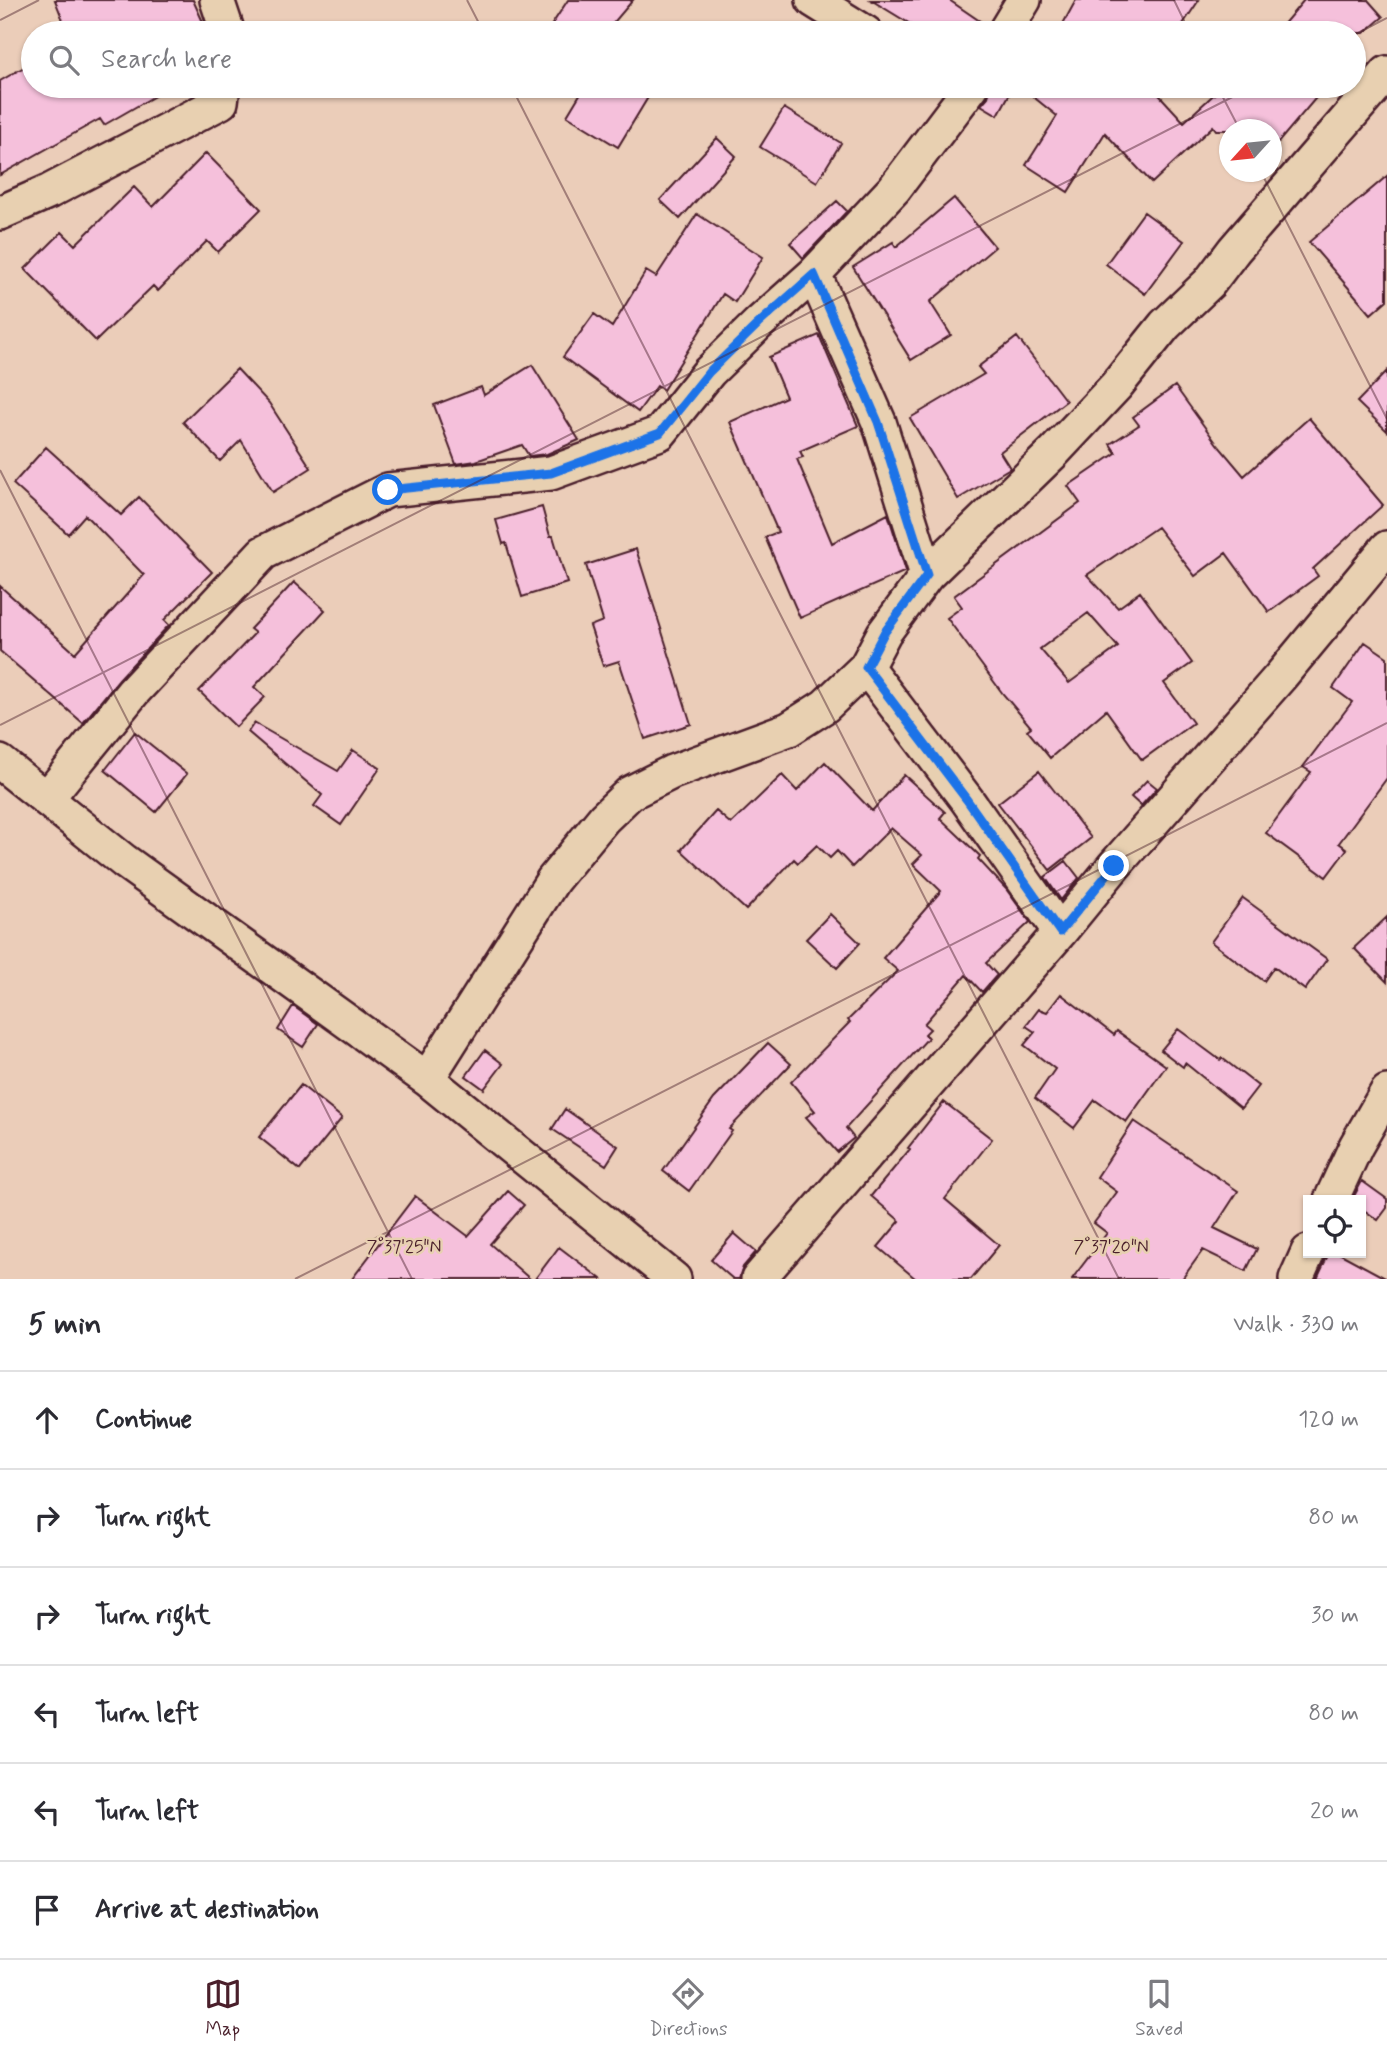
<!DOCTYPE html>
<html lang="en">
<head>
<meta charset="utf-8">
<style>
  body { margin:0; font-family:Mynerve,sans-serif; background:#f7f7f7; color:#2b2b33 }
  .controls { position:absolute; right:21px; bottom:21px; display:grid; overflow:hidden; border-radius:0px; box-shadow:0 2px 5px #0004 }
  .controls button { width:63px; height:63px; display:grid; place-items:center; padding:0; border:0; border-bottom:2px solid #e1e1e2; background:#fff; color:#2b2b33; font:35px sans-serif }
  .compass { position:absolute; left:1219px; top:119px; width:63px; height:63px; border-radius:50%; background:#fff; box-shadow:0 2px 5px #0004; rotate:243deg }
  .stop { position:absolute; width:21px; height:21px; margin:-16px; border:5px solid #1a73e8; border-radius:50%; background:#fff }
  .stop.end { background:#1a73e8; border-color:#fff; box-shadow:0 2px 7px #0008 }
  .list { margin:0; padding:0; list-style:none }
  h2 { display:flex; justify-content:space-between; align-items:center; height:91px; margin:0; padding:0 28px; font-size:30px }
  h2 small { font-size:23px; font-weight:400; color:#7c7c81 }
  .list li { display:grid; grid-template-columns:46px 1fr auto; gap:21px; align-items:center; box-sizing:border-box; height:98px; padding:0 28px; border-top:2px solid #e1e1e2 }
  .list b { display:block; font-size:26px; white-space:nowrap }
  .list em { font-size:23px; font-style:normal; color:#7c7c81 }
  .icon { flex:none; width:38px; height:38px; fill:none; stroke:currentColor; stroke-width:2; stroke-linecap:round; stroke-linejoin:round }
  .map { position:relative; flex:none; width:1387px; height:1279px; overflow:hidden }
  .search { position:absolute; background:#fff; box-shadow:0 2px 5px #0004; left:21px; right:21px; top:21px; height:77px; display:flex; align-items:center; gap:18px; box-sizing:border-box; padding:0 24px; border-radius:38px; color:#7c7c81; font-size:26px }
  .sheet { height:679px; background:#fff }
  nav { display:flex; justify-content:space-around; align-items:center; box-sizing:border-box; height:98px; border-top:2px solid #e1e1e2; background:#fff; font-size:19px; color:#7c7c81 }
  nav a { display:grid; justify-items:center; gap:4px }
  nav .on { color:#4a1f2b }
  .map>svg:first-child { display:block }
  .building { fill:#f5c0db; stroke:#4a1f2b; stroke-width:2; fill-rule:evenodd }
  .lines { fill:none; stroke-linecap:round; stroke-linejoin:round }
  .minor-casing { stroke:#4a1f2b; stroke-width:38 }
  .minor { stroke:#e8d0b1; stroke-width:33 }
  .route { stroke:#1a73e8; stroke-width:9 }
  .ticks { fill:none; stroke:#4a1f2b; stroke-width:2; stroke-opacity:0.45 }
  .ticks-label { font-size:18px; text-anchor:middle; fill:#4a1f2b; stroke:#e8d0b1; stroke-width:5; stroke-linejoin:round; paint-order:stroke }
</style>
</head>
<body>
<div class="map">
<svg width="1387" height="1279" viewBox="0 0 1387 1279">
  <rect width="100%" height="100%" fill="#ebcdb9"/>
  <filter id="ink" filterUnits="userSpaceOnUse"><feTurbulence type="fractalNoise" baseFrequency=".0143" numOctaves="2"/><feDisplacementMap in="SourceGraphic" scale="14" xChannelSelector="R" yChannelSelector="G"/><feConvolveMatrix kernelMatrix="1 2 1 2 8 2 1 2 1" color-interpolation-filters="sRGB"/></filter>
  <g filter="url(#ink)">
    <path class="building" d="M 55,0 L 193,0 L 208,33 L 68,33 Z
      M 568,0 L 633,0 L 605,33 L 563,33 L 551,26 Z
      M 871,0 L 949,0 L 987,26 L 985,33 L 925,33 Z
      M 1076,0 L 1199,0 L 1177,33 L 1058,33 Z
      M 1304,0 L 1368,0 L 1383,17 L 1364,33 L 1276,33 Z
      M 33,62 L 33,86 L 172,86 L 104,125 L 100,119 L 0,175 L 0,81 Z
      M 585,86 L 637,86 L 650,94 L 618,147 L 567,116 Z
      M 991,86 L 1014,86 L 998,115 L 981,105 L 988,97 Z
      M 1020,86 L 1151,86 L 1184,122 L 1223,86 L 1326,86 L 1271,151 L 1271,130 L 1216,130 L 1213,126 L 1152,183 L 1105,133 L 1068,192 L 1026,165 L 1057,116 Z
      M 784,108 L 841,143 L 817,182 L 760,147 Z
      M 717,138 L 736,156 L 680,219 L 660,200 Z
      M 206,153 L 261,209 L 218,252 L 207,241 L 158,291 L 153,286 L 96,341 L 25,269 L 62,232 L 75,245 L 134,187 L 153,207 Z
      M 1387,176 L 1387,300 L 1371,314 L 1309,242 Z
      M 954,198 L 995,247 L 930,302 L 951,335 L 911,360 L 853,267 L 893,242 L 896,247 Z
      M 837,201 L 847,211 L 803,258 L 790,243 Z
      M 1144,212 L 1184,241 L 1145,294 L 1106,264 Z
      M 697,214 L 763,257 L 735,302 L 723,294 L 663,390 L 657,386 L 638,412 L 563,357 L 594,314 L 612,327 L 646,271 L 656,277 Z
      M 819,335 L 858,426 L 800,451 L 803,457 L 797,459 L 832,543 L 888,514 L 906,571 L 800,618 L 765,537 L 778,532 L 730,422 L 786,397 L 769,357 Z
      M 1017,337 L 1066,401 L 1000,452 L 1010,468 L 958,499 L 910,418 L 984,374 L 978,367 Z
      M 532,365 L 579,440 L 547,454 L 529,456 L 522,445 L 476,461 L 456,464 L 434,405 L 481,387 L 484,395 Z
      M 237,369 L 269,403 L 311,468 L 273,492 L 241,440 L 220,461 L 183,422 Z
      M 1387,371 L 1387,431 L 1357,402 Z
      M 1175,386 L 1217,444 L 1244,476 L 1309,418 L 1383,505 L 1313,569 L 1318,576 L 1269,612 L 1226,553 L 1195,576 L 1157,527 L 1087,575 L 1118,608 L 1140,592 L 1192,663 L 1164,683 L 1193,723 L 1142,760 L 1106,710 L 1050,758 L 1027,730 L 1031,727 L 1003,694 L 947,618 L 962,607 L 954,596 L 1080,503 L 1068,486 L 1116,453 L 1110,444 L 1139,425 L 1133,417 ZM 1088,613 L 1118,647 L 1069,683 L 1040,649 Z
      M 46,447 L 121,515 L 139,497 L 212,572 L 164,620 L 169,625 L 119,679 L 83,723 L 0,651 L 0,586 L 75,653 L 144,575 L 85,515 L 68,534 L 13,484 Z
      M 542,507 L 550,536 L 553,536 L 567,583 L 522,597 L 506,543 L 503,544 L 496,520 Z
      M 636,549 L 691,724 L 645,739 L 619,661 L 603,666 L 590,626 L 603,621 L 586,565 Z
      M 294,582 L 325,610 L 254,687 L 265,697 L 236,727 L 199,691 L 255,633 L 250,629 Z
      M 1365,642 L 1387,657 L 1387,778 L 1339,843 L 1347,849 L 1326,877 L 1266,833 L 1311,772 L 1303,767 L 1352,702 L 1333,688 Z
      M 254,723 L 338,771 L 353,750 L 380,768 L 341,825 L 314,806 L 322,795 L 248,732 Z
      M 135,732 L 187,774 L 156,812 L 105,770 Z
      M 825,762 L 872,811 L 904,775 L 945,812 L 940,818 L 980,856 L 978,859 L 1006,889 L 1030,922 L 986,963 L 997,975 L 982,992 L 966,975 L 924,1024 L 930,1029 L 925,1034 L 928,1038 L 846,1128 L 854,1138 L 837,1152 L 806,1117 L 815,1111 L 791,1082 L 850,1022 L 848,1020 L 898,971 L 883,958 L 941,891 L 913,864 L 922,855 L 891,828 L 852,867 L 837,851 L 830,858 L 817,845 L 798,863 L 794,859 L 746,910 L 681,850 L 716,811 L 731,824 L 782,775 L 797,791 Z
      M 1039,771 L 1091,838 L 1050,870 L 998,803 Z
      M 1147,780 L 1157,788 L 1141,806 L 1131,797 Z
      M 1066,861 L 1079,878 L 1061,900 L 1045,877 Z
      M 1243,898 L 1327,959 L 1305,990 L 1274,967 L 1264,981 L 1211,942 Z
      M 830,914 L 860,943 L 837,968 L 806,939 Z
      M 1387,917 L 1387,982 L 1354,948 Z
      M 1061,994 L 1114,1035 L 1117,1031 L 1166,1066 L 1126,1122 L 1095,1100 L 1074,1128 L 1035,1098 L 1055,1069 L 1024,1045 L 1035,1032 L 1026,1026 L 1039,1009 L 1047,1012 Z
      M 293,1006 L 318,1024 L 303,1047 L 278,1030 Z
      M 1178,1029 L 1220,1060 L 1222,1058 L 1258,1086 L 1241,1108 L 1185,1063 L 1183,1067 L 1161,1050 Z
      M 768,1043 L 791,1064 L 729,1129 L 732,1131 L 689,1191 L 663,1171 L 714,1099 Z
      M 485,1050 L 503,1064 L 484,1089 L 466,1076 Z
      M 301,1085 L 342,1118 L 300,1170 L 259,1137 Z
      M 944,1102 L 992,1139 L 945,1199 L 999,1245 L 971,1279 L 916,1279 L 878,1247 L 900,1221 L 871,1196 L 910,1149 L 908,1148 Z
      M 565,1109 L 618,1146 L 606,1165 L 552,1129 Z
      M 1134,1121 L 1238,1191 L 1214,1228 L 1257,1249 L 1246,1271 L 1203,1250 L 1182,1279 L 1072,1279 L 1107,1233 L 1094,1223 L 1117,1192 L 1097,1177 Z
      M 1362,1181 L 1387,1199 L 1387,1208 L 1378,1220 L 1361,1208 L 1361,1200 L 1352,1200 Z
      M 508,1191 L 524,1205 L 490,1244 L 530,1279 L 352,1279 L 415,1196 L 468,1236 Z
      M 734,1233 L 756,1252 L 743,1267 L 739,1279 L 733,1279 L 711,1260 Z
      M 559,1247 L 601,1279 L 535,1279 Z
      M 1329,1253 L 1339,1253 L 1387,1279 L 1317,1279 Z"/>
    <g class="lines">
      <g class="minor-casing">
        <path id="minor" d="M 217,0 L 228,33
          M 813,0 L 866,33
          M 1004,33 L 1024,0
          M 0,213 L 50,191 L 221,102 L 223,86
          M 814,274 L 879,422 L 927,575
          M 866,667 L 967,800 L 1060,932
          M 0,762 L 124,861 L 427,1079 L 674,1279
          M 47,798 L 133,692 L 263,553 L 388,490 L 551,473 L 660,433 L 709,372 L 758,324 L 814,274 L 894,189 L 972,86
          M 427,1079 L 553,880 L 604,818 L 630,793 L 672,772 L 789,729 L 825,706 L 866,667 L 884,633 L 927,575 L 1053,453 L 1116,386 L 1165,325 L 1209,283 L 1234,250 L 1387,73
          M 1331,1200 L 1356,1146 L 1387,1092
          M 758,1279 L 1060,932 L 1114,866 L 1280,677 L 1387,548
          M 1296,1279 L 1308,1252"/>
      </g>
      <use href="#minor" class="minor"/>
    </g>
  </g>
  <g class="lines" filter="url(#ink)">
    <path class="route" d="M 388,490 L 551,473 L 660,433 L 709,372 L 758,324 L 814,274 L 878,422 L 927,575 L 884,633 L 866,667 L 967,800 L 1060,932 L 1114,866"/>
  </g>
  <path class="ticks" d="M 467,0 L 484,33M 1174,0 L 1190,33M 0,20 L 39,0M 1354,35 L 1387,18M 511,86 L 1119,1279M 1217,86 L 1240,130M 1261,172 L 1387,419M 0,470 L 412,1279M 0,725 L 1254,86M 295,1279 L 1387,723"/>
  <g class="ticks-label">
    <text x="404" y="1252">7°37'25"N</text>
    <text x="1111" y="1252">7°37'20"N</text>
  </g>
</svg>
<div class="controls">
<button><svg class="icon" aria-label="locate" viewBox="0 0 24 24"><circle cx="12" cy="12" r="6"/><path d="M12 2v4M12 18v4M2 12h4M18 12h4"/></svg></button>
</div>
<svg class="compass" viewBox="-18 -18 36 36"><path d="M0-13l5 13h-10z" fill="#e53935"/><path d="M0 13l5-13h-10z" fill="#7c7c81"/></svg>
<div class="stop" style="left:388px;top:490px"></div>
<div class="stop end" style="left:1114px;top:866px"></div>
<div class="search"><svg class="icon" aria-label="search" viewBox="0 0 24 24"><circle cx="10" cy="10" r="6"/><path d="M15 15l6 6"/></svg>Search here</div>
</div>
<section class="sheet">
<h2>5 min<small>Walk · 330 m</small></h2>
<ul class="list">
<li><svg class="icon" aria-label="ahead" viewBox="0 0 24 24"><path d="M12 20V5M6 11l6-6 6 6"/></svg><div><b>Continue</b></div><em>120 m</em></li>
<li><svg class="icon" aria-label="right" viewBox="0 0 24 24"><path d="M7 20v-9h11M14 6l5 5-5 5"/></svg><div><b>Turn right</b></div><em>80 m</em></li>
<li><svg class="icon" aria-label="right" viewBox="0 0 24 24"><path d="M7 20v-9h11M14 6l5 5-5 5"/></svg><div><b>Turn right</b></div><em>30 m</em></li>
<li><svg class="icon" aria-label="left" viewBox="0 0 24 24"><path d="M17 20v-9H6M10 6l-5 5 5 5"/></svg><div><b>Turn left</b></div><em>80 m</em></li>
<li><svg class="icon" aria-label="left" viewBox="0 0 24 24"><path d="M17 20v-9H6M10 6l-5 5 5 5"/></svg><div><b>Turn left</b></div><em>20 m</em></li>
<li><svg class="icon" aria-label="arrive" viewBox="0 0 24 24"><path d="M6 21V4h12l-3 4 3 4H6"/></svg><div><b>Arrive at destination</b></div></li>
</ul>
</section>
<nav>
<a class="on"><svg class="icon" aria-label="map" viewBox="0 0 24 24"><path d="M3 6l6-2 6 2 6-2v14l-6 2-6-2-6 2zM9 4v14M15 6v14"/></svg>Map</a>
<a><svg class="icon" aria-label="directions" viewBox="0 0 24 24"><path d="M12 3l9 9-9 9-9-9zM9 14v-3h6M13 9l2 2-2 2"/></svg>Directions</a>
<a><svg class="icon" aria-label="saved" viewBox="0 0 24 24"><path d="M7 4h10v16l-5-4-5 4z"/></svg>Saved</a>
</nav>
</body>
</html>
